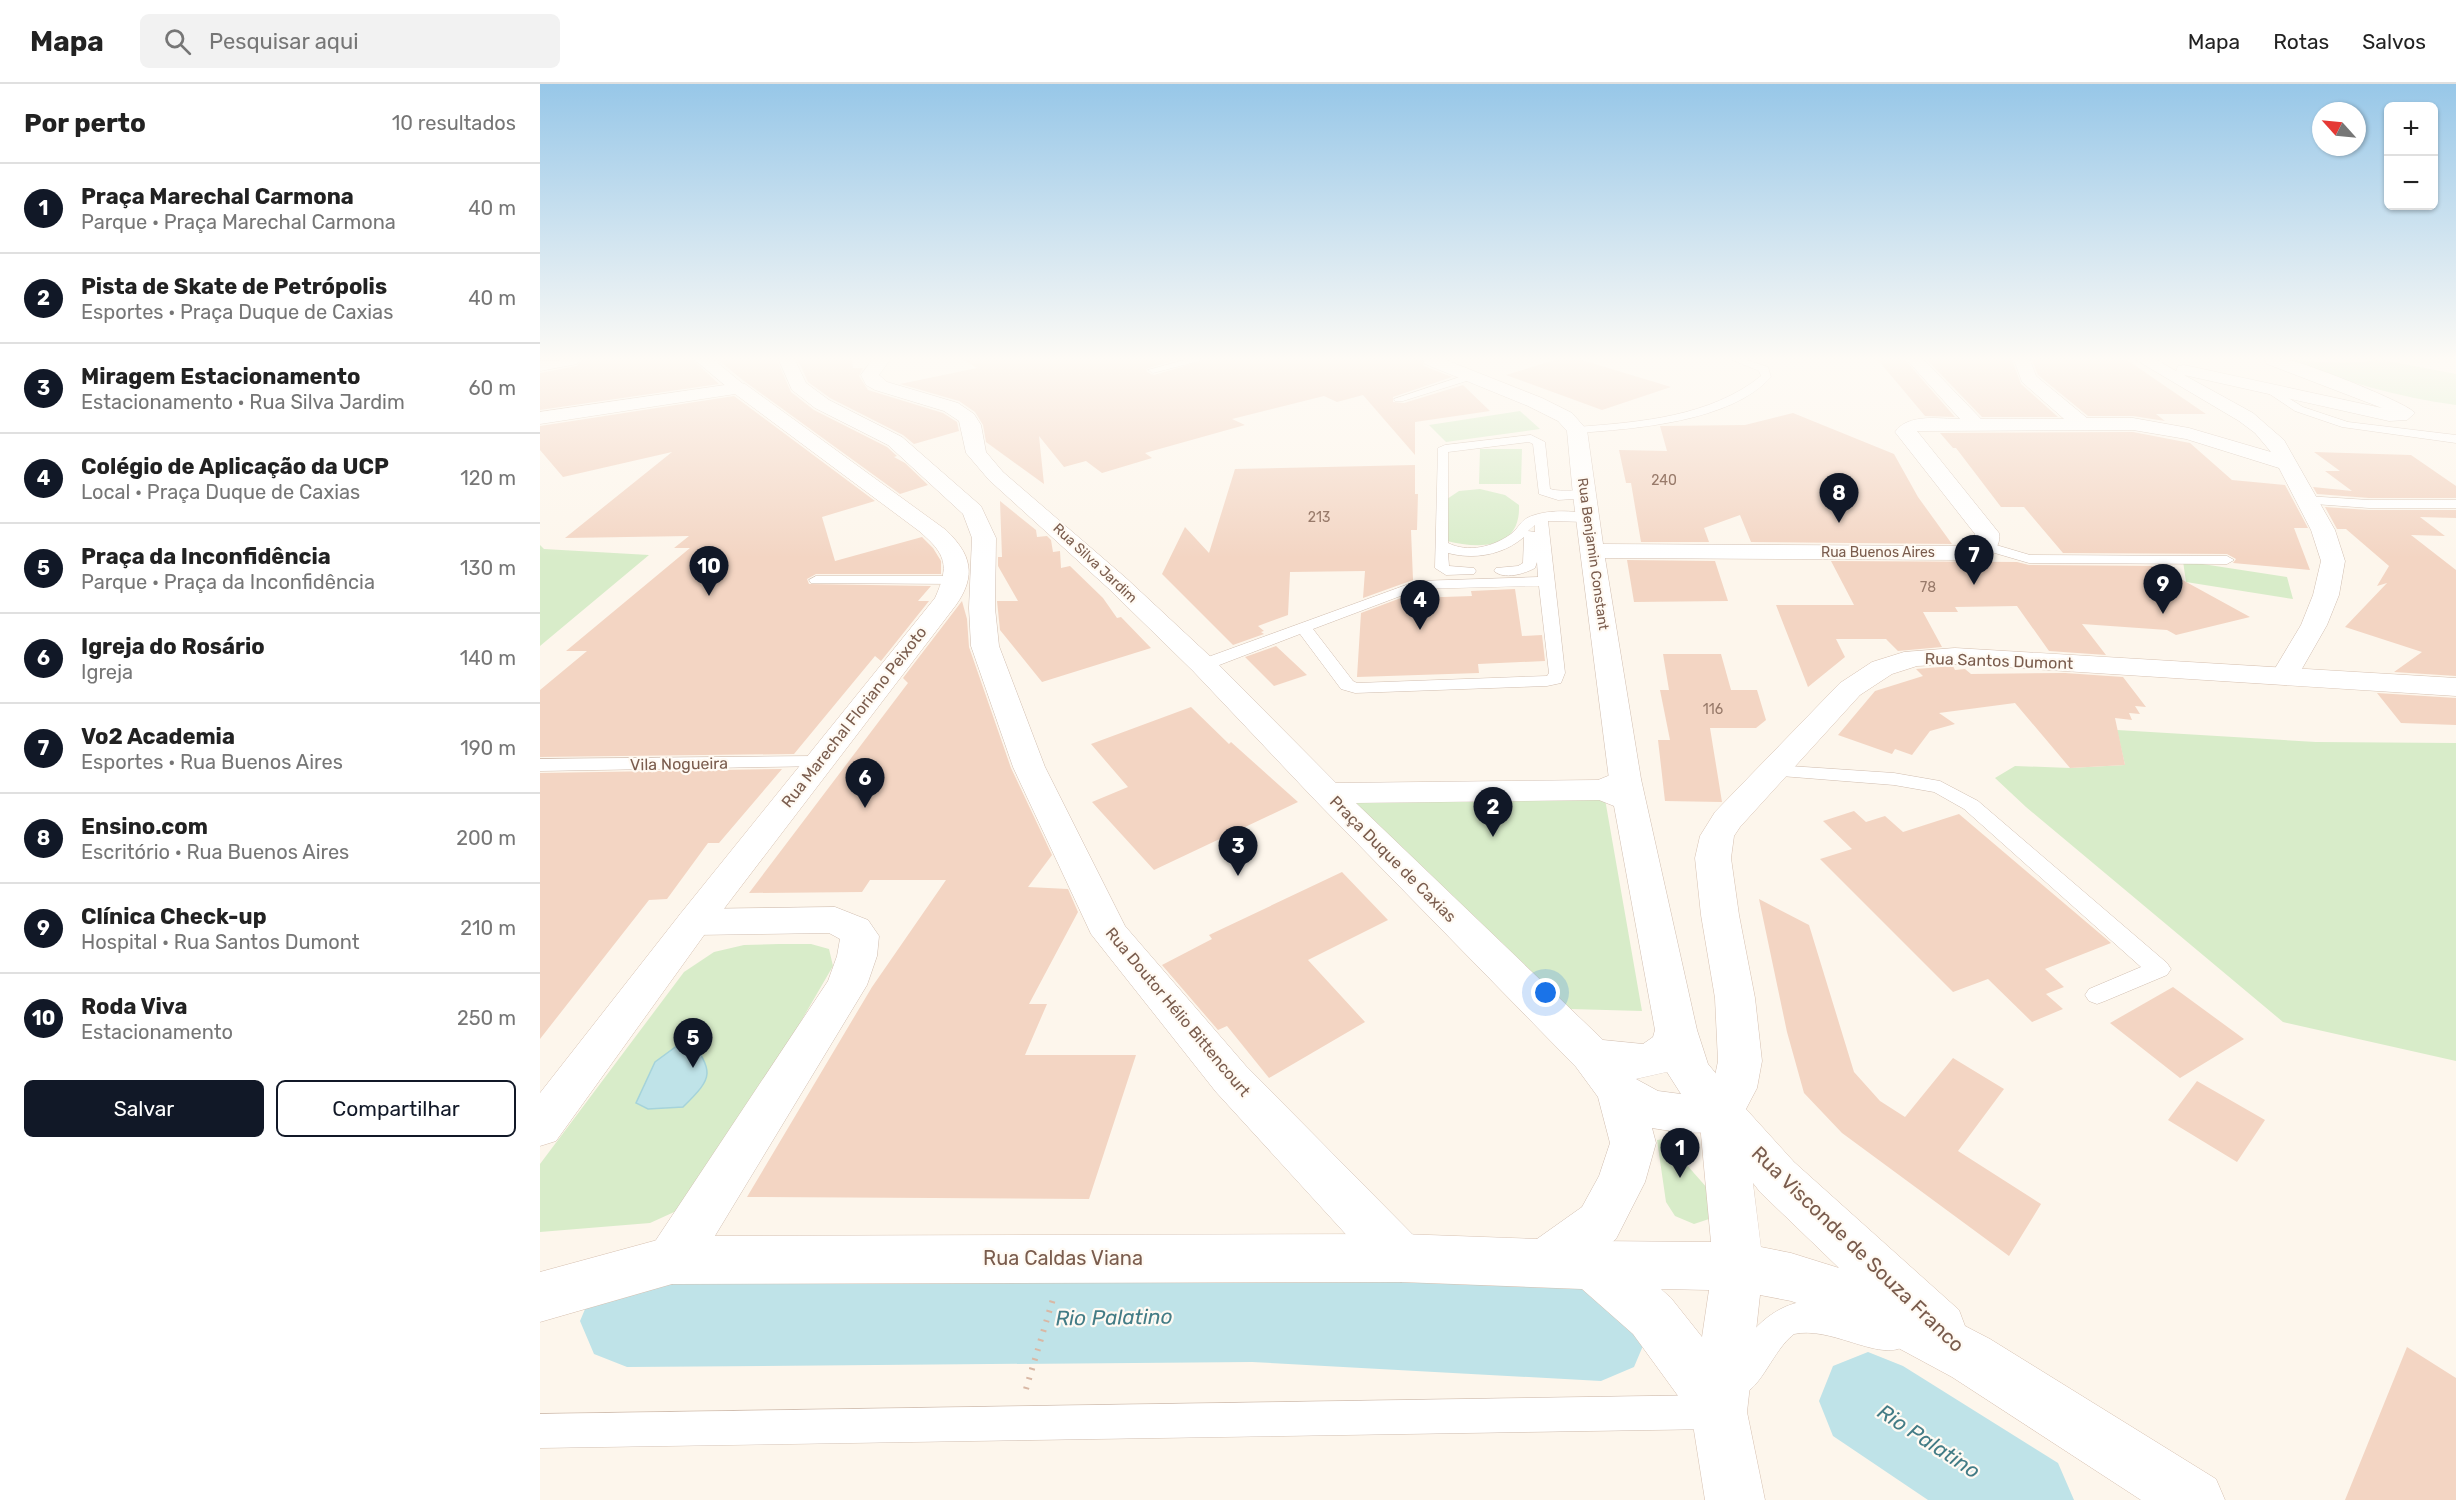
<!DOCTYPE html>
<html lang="pt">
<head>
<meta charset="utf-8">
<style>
  body { margin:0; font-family:Rubik,sans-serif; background:#f2f2f2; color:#222 }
  .controls { position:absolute; right:18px; top:18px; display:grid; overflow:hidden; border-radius:9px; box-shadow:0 2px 4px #0004 }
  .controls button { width:54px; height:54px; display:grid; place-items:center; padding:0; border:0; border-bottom:2px solid #e0e0e0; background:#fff; color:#222; font:30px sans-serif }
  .compass { position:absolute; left:1772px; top:18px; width:54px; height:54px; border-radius:50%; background:#fff; box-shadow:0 2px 4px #0004; rotate:297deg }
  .you { position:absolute; left:1006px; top:909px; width:21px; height:21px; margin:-15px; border:4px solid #fff; border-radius:50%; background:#1a73e8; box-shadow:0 0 0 9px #1a73e833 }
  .badge { display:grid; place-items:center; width:39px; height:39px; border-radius:50%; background:#111827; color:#fff; font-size:20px; font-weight:700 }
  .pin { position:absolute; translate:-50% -50px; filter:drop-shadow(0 2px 3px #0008) }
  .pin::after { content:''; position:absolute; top:32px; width:21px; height:18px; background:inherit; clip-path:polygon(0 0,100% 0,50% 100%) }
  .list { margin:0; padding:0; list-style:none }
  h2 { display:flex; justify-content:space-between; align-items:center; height:78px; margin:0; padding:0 24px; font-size:26px }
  h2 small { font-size:20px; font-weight:400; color:#767676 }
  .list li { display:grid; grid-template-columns:39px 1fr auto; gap:18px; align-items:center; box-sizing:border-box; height:90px; padding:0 24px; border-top:2px solid #e0e0e0 }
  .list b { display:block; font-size:22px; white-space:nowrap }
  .list p { margin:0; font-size:20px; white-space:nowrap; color:#767676 }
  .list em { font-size:20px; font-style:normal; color:#767676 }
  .actions { display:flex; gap:12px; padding:18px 24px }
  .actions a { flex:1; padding:14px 0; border:2px solid #111827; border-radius:9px; text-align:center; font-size:21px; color:#111827 }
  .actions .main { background:#111827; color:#fff }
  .icon { flex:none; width:33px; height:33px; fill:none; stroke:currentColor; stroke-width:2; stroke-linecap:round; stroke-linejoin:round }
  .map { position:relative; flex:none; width:1916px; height:1416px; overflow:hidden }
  header { display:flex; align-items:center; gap:36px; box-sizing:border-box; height:84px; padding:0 30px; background:#fff; border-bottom:2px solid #e0e0e0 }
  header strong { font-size:28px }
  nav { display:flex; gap:33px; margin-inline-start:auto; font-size:21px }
  .search { width:420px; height:54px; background:#f2f2f2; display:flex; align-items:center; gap:15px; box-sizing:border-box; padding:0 21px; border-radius:9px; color:#767676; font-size:22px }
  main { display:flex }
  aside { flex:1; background:#fff }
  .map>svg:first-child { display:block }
  .green { fill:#d8ecc9 }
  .water { fill:#bfe3e8; stroke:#a5d3da; stroke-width:1.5 }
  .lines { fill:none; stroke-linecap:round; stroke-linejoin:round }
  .river { fill:#bfe3e8; fill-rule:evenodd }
  .building { fill:#f3d5c3 }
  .service-casing { stroke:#d1beb0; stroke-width:1 }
  .minor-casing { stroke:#d1beb0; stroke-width:1 }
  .tertiary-casing { stroke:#d1beb0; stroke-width:1 }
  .secondary-casing { stroke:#d6c0b0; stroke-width:1 }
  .path { stroke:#d9b8a5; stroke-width:6; stroke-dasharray:2 8; stroke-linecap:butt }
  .service { fill:#fff; fill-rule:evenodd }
  .minor { fill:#fff; fill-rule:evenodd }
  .tertiary { fill:#fff; fill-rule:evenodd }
  .secondary { fill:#fff; fill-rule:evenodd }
  .labels { text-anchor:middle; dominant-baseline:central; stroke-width:4.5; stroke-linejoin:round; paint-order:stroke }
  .number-label { font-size:14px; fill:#987a6a }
  .far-street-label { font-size:14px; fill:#7a5c4d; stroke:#fffaf3 }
  .street-label { font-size:16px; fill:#7a5c4d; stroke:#fffaf3 }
  .near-street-label { font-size:20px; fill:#7a5c4d; stroke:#fffaf3 }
  .near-water-label { font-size:21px; font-style:italic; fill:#437c86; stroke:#fffaf3 }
</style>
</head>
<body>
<header>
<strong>Mapa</strong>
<div class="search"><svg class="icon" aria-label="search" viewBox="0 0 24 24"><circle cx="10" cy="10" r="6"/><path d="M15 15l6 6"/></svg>Pesquisar aqui</div>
<nav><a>Mapa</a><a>Rotas</a><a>Salvos</a></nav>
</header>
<main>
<aside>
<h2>Por perto<small>10 resultados</small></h2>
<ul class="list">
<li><span class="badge">1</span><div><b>Praça Marechal Carmona</b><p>Parque · Praça Marechal Carmona</p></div><em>40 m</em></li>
<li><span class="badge">2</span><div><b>Pista de Skate de Petrópolis</b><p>Esportes · Praça Duque de Caxias</p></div><em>40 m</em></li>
<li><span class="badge">3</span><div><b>Miragem Estacionamento</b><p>Estacionamento · Rua Silva Jardim</p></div><em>60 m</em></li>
<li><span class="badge">4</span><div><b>Colégio de Aplicação da UCP</b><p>Local · Praça Duque de Caxias</p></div><em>120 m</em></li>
<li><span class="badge">5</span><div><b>Praça da Inconfidência</b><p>Parque · Praça da Inconfidência</p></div><em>130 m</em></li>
<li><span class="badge">6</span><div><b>Igreja do Rosário</b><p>Igreja</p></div><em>140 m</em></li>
<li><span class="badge">7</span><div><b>Vo2 Academia</b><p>Esportes · Rua Buenos Aires</p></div><em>190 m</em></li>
<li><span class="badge">8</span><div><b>Ensino.com</b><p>Escritório · Rua Buenos Aires</p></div><em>200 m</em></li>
<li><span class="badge">9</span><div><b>Clínica Check-up</b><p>Hospital · Rua Santos Dumont</p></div><em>210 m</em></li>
<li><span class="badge">10</span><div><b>Roda Viva</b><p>Estacionamento</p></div><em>250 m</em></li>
</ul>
<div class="actions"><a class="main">Salvar</a><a>Compartilhar</a></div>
</aside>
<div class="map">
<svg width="1916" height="1416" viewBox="0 0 1916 1416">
  <rect width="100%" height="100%" fill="#fdf6ec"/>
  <path class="green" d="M 1750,276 L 1803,279 L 1843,276 L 1916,290 L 1916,321 C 1858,313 1804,298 1750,276 Z
    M 980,327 L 1000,345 L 906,358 L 889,341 Z
    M 940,365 L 982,365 L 981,400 L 939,400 Z
    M 940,405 L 965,411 L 979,421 C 981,466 939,465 907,457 L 907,415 L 919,407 Z
    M 0,461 L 4,465 L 109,471 L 0,562 Z
    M 1643,477 L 1747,493 L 1753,515 L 1646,498 Z
    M 1577,646 L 1776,658 L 1916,659 L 1916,977 L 1743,938 L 1486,723 L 1455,694 L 1475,682 L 1530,684 L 1585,681 Z
    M 810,715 L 1065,715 L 1102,927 L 1030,925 Z
    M 239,860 L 271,860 L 289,865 L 293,882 L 176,1084 L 154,1119 L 110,1139 L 0,1148 L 0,1080 L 144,888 L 174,868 L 204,861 Z
    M 1124,1055 L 1168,1105 L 1169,1135 L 1154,1140 L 1135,1132 L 1126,1118 L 1117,1056 Z"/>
  <path class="water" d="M 149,953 C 173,988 175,992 143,1023 L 108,1025 L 96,1019 L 115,978 Z"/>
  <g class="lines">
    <path class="river" d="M 712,1186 L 1061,1203 L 1094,1217 L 1108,1250 L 1094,1283 L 1061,1297 L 712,1278 L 87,1283 L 54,1270 L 40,1237 L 54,1204 L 87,1191 Z
      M 1328,1268 L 1363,1282 L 1518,1379 L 1534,1416 L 1388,1416 L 1293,1352 L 1279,1317 L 1293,1282 Z"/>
  </g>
  <path class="building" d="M 41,276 L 153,276 L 179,300 L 0,326 L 0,289 L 37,282 Z
    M 178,276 L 237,276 L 251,308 L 274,326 L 347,363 L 357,372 L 354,373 L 365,379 L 388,401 L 360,410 L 204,297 Z
    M 258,276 L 312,276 L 313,284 L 323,284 L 319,292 L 328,306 L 403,329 L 417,338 L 419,347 L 374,360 L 363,351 L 290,314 L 268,298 Z
    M 424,276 L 635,276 L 606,285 L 607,288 L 614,291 L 665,276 L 881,276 L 884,282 L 912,293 L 853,313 L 853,318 L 864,319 L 923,301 L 950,327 L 875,338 L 875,371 L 823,311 L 797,318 L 784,312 L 692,335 L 705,341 L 605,369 L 612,374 L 562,389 L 546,377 L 524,383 L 499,352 L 504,400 L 446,358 L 443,341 L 435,328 L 419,317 L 360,300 L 437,284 Z
    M 1015,276 L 1042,276 L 1131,303 L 1062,326 L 966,291 Z
    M 1338,276 L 1365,276 L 1415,333 L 1385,332 Z
    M 1387,276 L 1472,276 L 1481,300 L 1518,333 L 1442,333 Z
    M 1492,276 L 1587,276 L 1666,330 L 1616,330 L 1625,337 L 1593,332 L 1548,332 L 1498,291 Z
    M 194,312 L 335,417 L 282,433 L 295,477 L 382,453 L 393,464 L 401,477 L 401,490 L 276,490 L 267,495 L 269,500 L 391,502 L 378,517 L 389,517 L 341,577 L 335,572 L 254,670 L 0,673 L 0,606 L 47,567 L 26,567 L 150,464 L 134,464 L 149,452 L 25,454 L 132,368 L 23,393 L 0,366 L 0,342 Z
    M 1253,329 L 1354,370 L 1378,413 L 1412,460 L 1211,458 L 1200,431 L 1164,444 L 1169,458 L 1101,458 L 1091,399 L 1086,399 L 1079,366 L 1127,367 L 1120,342 L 1205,341 Z
    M 1593,348 L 1650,359 L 1692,396 L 1745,401 L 1768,444 L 1754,444 L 1770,486 L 1693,479 L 1696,475 L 1687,470 L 1523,469 L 1484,423 L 1461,423 L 1416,364 L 1413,364 L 1400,349 Z
    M 1774,368 L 1871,371 L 1916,402 L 1916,414 L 1829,414 L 1777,410 L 1773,403 L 1812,407 L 1785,387 L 1800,387 Z
    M 875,381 L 875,410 L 878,410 L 877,446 L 871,446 L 873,496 L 823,514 L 825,487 L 750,488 L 748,531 L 718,542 L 724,547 L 721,548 L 724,550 L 693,561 L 622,490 L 645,443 L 669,469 L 695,385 Z
    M 460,417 L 496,446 L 497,453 L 507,452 L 511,456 L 513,468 L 520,467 L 521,484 L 530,482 L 563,514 L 577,534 L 581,533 L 611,564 L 502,598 L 460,546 L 457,517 L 478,517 L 458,482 L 458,473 L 462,473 Z
    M 1785,423 L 1829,426 L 1916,426 L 1916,434 L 1880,433 L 1905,452 L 1871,451 L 1916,486 L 1916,592 L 1854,588 L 1882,568 L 1805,543 L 1847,499 L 1837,502 L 1849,482 L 1806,445 L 1797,445 Z
    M 1087,476 L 1175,477 L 1188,517 L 1094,518 Z
    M 1291,477 L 1477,478 L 1489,481 L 1617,482 L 1710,533 L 1636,551 L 1627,546 L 1542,540 L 1566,571 L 1509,567 L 1477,522 L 1415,523 L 1418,528 L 1383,528 L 1402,563 L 1358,567 L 1346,555 L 1296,555 L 1305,573 L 1268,603 L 1236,521 L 1314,521 Z
    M 975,505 L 982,552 L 1002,551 L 1005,577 L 938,580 L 939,589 L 817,593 L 821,529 L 874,509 L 874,514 L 932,512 L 931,507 Z
    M 422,517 L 427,535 L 429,563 L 471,684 L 512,771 L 488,803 L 528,805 L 538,828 L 489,920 L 507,920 L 485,971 L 596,971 L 549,1115 L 207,1113 L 332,903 L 406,796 L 330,796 L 322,808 L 209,809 L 368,599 L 363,594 Z
    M 736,562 L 767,591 L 734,602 L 705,573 Z
    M 1123,570 L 1181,570 L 1191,606 L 1217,606 L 1226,636 L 1216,644 L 1170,644 L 1182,718 L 1125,717 L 1118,656 L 1130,656 L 1120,606 L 1129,606 Z
    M 1413,582 L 1415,586 L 1425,585 L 1431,590 L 1525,589 L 1583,593 L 1606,623 L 1595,622 L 1600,630 L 1589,629 L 1592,636 L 1575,634 L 1585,681 L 1530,684 L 1475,619 L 1399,629 L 1415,640 L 1390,647 L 1372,671 L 1355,665 L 1352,670 L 1298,651 L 1335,607 L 1383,592 L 1376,585 Z
    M 1837,609 L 1916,614 L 1916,641 L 1861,639 Z
    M 651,623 L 689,660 L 691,658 L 758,718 L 614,786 L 552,718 L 588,703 L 551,660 Z
    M 242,685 L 179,759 L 168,759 L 127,815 L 109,816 L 0,955 L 0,689 Z
    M 1314,727 L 1326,738 L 1345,732 L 1363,748 L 1419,730 L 1571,859 L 1505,885 L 1524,903 L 1506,910 L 1523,925 L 1492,938 L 1448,895 L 1413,908 L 1280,775 L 1312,765 L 1283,737 Z
    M 802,788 L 848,836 L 768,876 L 825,938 L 729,994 L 687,942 L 678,946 L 622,881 L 672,855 L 669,851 Z
    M 1219,815 L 1269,841 L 1314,988 L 1340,1017 L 1365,1033 L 1413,974 L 1464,1005 L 1418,1067 L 1501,1120 L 1469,1172 L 1302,1049 L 1264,1009 L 1247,948 Z
    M 1633,903 L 1704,955 L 1640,994 L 1570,939 Z
    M 1657,997 L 1725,1036 L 1697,1078 L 1628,1036 Z
    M 1867,1263 L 1916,1294 L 1916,1416 L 1805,1416 Z"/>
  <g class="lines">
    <g class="service-casing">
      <path id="service" d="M 644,276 L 663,276 L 613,289 L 608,286 Z
        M 1192,276 L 1207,276 L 1228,283 L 1231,293 C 1191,338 1094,345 1037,349 L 1031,346 L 1037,343 C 1100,338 1170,333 1221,292 L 1219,287 Z
        M 932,289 L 937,292 L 936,294 L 863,317 L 855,317 L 854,315 Z
        M 1729,302 L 1763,323 L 1808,338 L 1916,351 L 1916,359 L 1802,343 L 1755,327 L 1725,307 L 1724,305 Z
        M 991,351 L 1005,358 L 1010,405 C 1023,409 1041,403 1050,411 L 1049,414 L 1018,416 L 999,410 L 993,360 L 989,358 L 908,368 L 908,459 C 928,469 953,463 971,450 C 977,446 980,438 987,434 C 1005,425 1034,426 1053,431 L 1055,434 L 1048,438 L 1008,437 L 1025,589 L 1021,599 L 1007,602 L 815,609 L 801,605 L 760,550 L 669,585 L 657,585 L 655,581 L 657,577 L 877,497 L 998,493 L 997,478 L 995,484 C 984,490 964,496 954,487 L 956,484 L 978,482 L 983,479 L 984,453 C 963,471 934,476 908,469 L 909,482 L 934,484 L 936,487 L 934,490 L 906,491 L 895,484 L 898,364 L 905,361 ZM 995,441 L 995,448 L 988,447 ZM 999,502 L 1009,589 L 1007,592 L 817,599 L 813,597 L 773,545 L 879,505 Z
        M 1766,412 L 1829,416 L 1916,416 L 1916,424 L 1829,424 L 1761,419 L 1759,416 L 1761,413 Z
        M 1446,458 L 1490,471 L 1687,472 L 1694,476 L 1687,480 L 1489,479 L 1441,465 L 1439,462 L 1441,459 Z
        M 276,492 L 417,492 L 424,496 L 417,500 L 271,499 L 269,496 Z
        M 278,672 L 285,674 L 287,678 L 285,682 L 0,687 L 0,675 Z
        M 1235,681 L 1354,689 L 1400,697 L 1438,717 L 1627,879 L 1631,885 L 1627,891 L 1565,917 L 1557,920 L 1549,917 L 1545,911 L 1549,905 L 1601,883 L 1424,725 L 1394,708 L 1354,701 L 1228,691 L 1225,687 L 1228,683 Z
        M 1260,1218 C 1294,1218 1330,1229 1361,1242 L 1366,1253 L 1361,1264 C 1335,1275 1290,1242 1254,1250 C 1232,1267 1223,1303 1199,1313 L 1187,1309 L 1183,1297 C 1197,1262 1222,1226 1260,1218 Z
        M 1175,1311 L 1187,1316 L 1192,1328 L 1187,1340 L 1175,1345 L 0,1364 L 0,1330 Z"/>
    </g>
    <g class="minor-casing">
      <path id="minor" d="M 39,276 L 37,280 L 0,287 L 0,277 Z
        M 155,276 L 174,276 L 208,304 L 205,308 L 193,308 Z
        M 239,276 L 255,276 L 266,299 L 289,316 L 362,353 L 441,422 L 456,454 L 455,524 L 459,562 L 505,683 L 585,842 L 706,982 L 879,1157 L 886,1174 L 879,1191 L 861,1198 L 843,1191 L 676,1008 L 551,850 L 473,683 L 431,562 L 429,524 L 432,454 L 423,430 L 348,361 L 275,324 L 252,306 Z
        M 883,276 L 906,276 L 1002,314 L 1032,329 L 1047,346 L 1063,460 L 1427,462 L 1435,458 L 1435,450 L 1355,348 C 1368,329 1400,335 1420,335 L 1367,276 L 1384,276 L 1441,335 L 1524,335 L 1482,298 L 1474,276 L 1490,276 L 1496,292 L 1547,334 L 1593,334 L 1649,344 L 1731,368 L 1715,349 L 1699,337 L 1596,276 L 1617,276 L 1636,287 L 1638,282 L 1644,281 L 1842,324 L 1727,280 L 1725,276 C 1732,276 1740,275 1748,276 C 1764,278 1868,319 1875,329 L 1867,336 L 1849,337 L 1644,291 L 1713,329 L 1744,356 L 1795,446 L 1805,477 L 1799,511 L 1787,541 L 1755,597 L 1745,600 L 1735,597 L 1731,591 L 1761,541 L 1773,511 L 1781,477 L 1771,446 L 1739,384 L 1646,355 L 1593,346 L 1377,347 L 1459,449 C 1462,469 1443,473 1428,476 L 1065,474 L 1101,695 L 1096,702 L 1085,705 L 1074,702 L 1069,695 L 1033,411 L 1027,347 L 1018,337 L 988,322 L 885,280 Z
        M 295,823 L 328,836 L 339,852 L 337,872 L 327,901 L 150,1193 L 132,1200 L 114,1193 L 107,1176 L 114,1159 L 288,897 L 297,872 L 300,855 L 289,849 L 154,851 L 141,847 L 135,838 L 141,829 L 154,825 Z"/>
    </g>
    <g class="tertiary-casing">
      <path id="tertiary" d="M 332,276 L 350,276 L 339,291 L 347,298 L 418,319 L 434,330 L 441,341 L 446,368 L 463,388 L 586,494 L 673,575 L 796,699 L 1058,696 L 1085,685 L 1096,688 L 1101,695 L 1157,946 L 1168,980 L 1198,1016 L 1205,1029 L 1198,1042 C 1171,1052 1140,1049 1112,1044 L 1116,1059 L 1105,1098 L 1076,1155 L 1023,1196 L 1005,1203 L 987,1196 L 980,1179 L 987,1162 L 1042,1123 L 1059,1092 L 1070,1059 L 1058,1013 L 1036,983 L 775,716 L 653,587 L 568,504 L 449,396 L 426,369 L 419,337 L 404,327 L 335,306 L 326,301 L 321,291 ZM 1059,716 L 1074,722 L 1115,946 L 1113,953 L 1103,960 L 1063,956 L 816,719 ZM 1127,988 L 1141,1010 L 1118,1007 L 1096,995 Z"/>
    </g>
    <g class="secondary-casing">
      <path id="secondary" d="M 199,299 L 205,300 L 406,446 C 431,470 437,491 416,521 L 167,847 L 16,1057 L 0,1062 L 0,1009 L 141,829 L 395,514 C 410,481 406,470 379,447 L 195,310 L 0,340 L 0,328 Z
        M 1415,564 L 1916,594 L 1916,612 L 1415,580 L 1377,582 L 1352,590 L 1320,611 L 1200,743 L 1194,752 L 1191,774 L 1199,831 L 1215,914 L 1222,977 L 1217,1004 L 1206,1025 L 1254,1078 L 1419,1226 L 1425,1242 L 1450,1255 L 1676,1395 L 1685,1416 L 1601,1416 L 1412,1293 L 1310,1238 L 1251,1217 L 1220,1211 L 1207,1328 L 1225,1416 L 1165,1416 L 1152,1334 L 1144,1320 L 1093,1250 L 1042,1205 L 861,1198 L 132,1200 L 0,1238 L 0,1188 L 132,1152 L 861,1150 L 1052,1157 L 1171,1158 L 1159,1029 L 1173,1002 L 1178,977 L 1175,914 L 1161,831 L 1155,774 L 1160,752 L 1175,728 L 1300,599 L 1332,578 L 1364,568 ZM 1213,1099 L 1220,1108 L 1299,1184 L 1251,1169 L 1221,1163 ZM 1121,1205 L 1169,1206 L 1162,1253 L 1131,1214 Z"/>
    </g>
    <path class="path" d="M 486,1305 L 513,1215"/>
    <use href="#service" class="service"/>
    <use href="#minor" class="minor"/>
    <use href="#tertiary" class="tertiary"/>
    <use href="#secondary" class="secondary"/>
  </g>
  <linearGradient id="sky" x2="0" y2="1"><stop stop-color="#97c7e8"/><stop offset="0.58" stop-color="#fefbf6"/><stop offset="1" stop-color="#fefbf6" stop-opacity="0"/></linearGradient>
  <rect width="1916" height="474" fill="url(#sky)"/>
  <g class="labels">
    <g class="number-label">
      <text x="1124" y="396">240</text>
      <text x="779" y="433">213</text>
      <text x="1388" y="503">78</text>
      <text x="1173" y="625">116</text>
    </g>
    <g class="far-street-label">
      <text x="1338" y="468">Rua Buenos Aires</text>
      <text transform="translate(1053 470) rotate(82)">Rua Benjamin Constant</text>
      <text transform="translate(555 479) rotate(43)">Rua Silva Jardim</text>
    </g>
    <g class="street-label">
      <text transform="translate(1459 577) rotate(2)">Rua Santos Dumont</text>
      <text transform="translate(314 633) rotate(-52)">Rua Marechal Floriano Peixoto</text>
      <text transform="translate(139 680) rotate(-1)">Vila Nogueira</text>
      <text transform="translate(853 775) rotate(45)">Praça Duque de Caxias</text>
      <text transform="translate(638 928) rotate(50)">Rua Doutor Hélio Bittencourt</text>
    </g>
    <g class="near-street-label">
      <text transform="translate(1318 1165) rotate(44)">Rua Visconde de Souza Franco</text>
      <text x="523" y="1174">Rua Caldas Viana</text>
    </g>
    <g class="near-water-label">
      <text transform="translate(574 1233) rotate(-1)">Rio Palatino</text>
      <text transform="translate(1389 1357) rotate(33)">Rio Palatino</text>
    </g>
  </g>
</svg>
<div class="controls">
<button>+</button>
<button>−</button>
</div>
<svg class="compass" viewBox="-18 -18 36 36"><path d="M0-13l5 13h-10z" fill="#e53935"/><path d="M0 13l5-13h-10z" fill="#767676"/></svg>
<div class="you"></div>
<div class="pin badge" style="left:1140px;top:1094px">1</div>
<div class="pin badge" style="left:953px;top:753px">2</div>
<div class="pin badge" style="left:698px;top:792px">3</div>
<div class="pin badge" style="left:880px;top:546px">4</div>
<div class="pin badge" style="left:153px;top:984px">5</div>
<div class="pin badge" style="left:325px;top:724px">6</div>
<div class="pin badge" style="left:1434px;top:501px">7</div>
<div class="pin badge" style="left:1299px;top:439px">8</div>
<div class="pin badge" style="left:1623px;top:530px">9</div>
<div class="pin badge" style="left:169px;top:512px">10</div>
</div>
</main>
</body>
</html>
